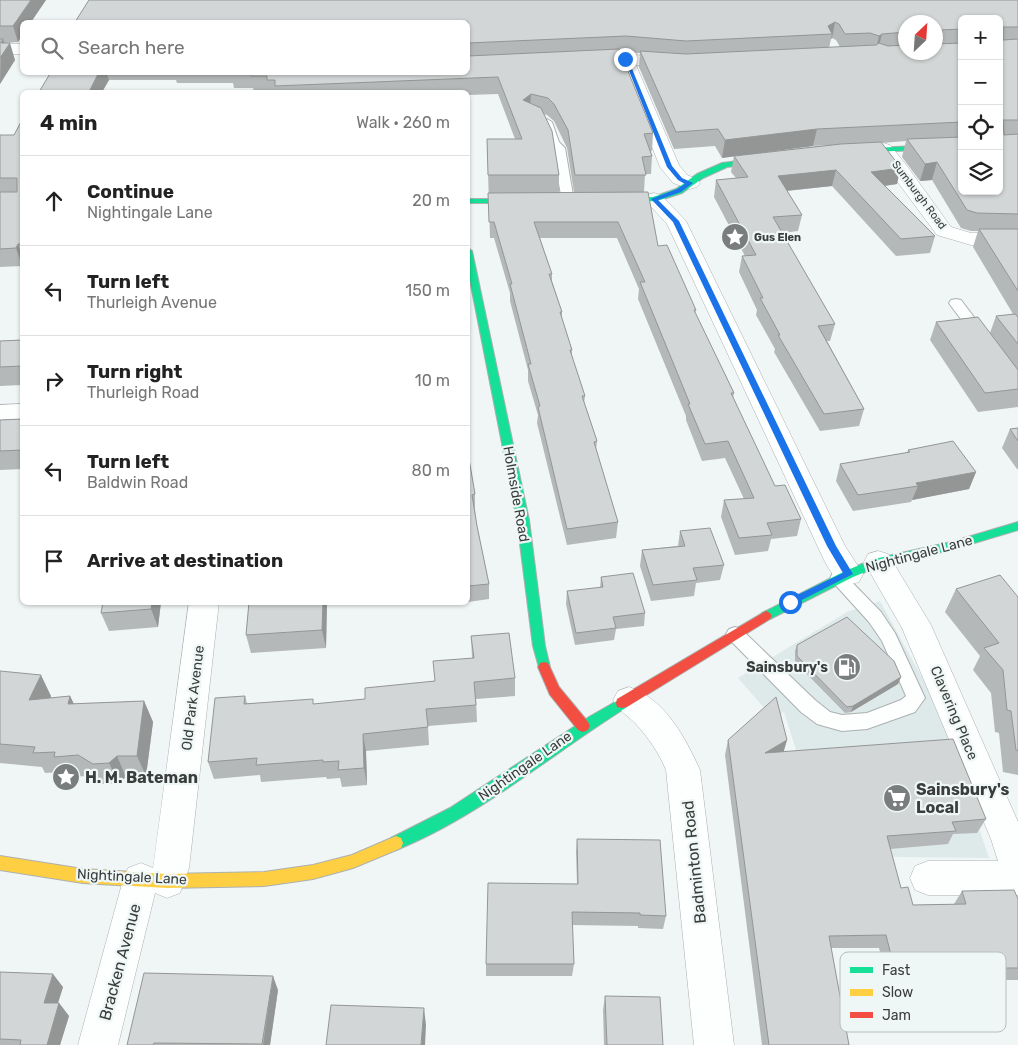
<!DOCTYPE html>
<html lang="en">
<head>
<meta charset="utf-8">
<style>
  body { margin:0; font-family:Rubik,sans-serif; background:#f6f6f6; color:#222 }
  .controls { position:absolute; right:15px; top:15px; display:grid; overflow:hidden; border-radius:8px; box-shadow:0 1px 4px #0004 }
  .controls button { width:45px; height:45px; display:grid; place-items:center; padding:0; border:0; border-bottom:1px solid #e0e0e0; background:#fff; color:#222; font:25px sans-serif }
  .compass { position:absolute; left:898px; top:15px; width:45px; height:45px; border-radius:50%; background:#fff; box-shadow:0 1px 4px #0004; rotate:25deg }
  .stop { position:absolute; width:15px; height:15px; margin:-11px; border:4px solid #1a73e8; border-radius:50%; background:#fff }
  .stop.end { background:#1a73e8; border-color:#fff; box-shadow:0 1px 5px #0008 }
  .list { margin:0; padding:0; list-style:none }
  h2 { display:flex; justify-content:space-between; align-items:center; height:65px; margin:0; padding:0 20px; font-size:21px }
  h2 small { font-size:16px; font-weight:400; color:#767676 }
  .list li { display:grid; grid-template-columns:32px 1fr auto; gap:15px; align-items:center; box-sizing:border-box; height:90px; padding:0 20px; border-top:1px solid #e0e0e0 }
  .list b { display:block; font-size:19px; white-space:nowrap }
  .list p { margin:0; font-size:16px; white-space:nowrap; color:#767676 }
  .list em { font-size:16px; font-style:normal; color:#767676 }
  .icon { flex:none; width:28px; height:28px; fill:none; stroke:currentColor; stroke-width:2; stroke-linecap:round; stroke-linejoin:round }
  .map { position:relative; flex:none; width:1018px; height:1045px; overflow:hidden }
  .search { position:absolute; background:#fff; box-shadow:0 1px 4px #0004; left:20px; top:20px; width:450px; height:55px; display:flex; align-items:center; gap:12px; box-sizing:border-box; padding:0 18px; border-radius:8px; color:#767676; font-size:19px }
  .panel { position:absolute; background:#fff; box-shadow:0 1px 4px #0004; left:20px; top:90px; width:450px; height:515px; border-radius:8px }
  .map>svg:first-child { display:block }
  .built { fill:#ddeae9 }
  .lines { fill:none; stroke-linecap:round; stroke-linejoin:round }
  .lane-casing { stroke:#acb0b0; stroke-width:2 }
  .street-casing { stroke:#acb0b0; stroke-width:1 }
  .fast-casing { stroke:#acb0b0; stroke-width:2 }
  .slow-casing { stroke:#acb0b0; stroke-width:2 }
  .jam-casing { stroke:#acb0b0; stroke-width:2 }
  .lane { fill:#fdfefe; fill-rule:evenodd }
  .street { fill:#fdfefe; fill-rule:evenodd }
  .fast { fill:#16e098; fill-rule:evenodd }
  .slow { fill:#ffcf43; fill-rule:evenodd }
  .jam { fill:#f24e42; fill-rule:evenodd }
  .wall { fill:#b5b8b8; fill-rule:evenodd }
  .shaded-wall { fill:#949696 }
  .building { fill:#d3d6d6; stroke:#949696 }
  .route { fill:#1a73e8 }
  .labels { text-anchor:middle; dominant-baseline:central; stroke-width:4.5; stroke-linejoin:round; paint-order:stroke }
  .far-street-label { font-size:11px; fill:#3a3d3c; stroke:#eef7f6 }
  .far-poi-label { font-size:11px; font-weight:bold; fill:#3a3d3c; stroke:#eef7f6; text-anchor:start }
  .street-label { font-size:14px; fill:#3a3d3c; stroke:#eef7f6 }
  .poi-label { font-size:14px; font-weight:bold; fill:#3a3d3c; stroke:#eef7f6; text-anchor:end }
  .near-poi-label { font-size:16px; font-weight:bold; fill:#3a3d3c; stroke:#eef7f6; text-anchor:start }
  .near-street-label { font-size:16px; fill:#3a3d3c; stroke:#eef7f6 }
  .key { fill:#eef7f6; stroke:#b8bfbe; stroke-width:1 }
  .key-label { font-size:14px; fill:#3a3d3c }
</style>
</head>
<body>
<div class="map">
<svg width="1018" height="1045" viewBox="0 0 1018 1045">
  <rect width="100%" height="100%" fill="#f0f5f5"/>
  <path class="built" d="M 880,601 L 937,705 L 989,858 L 830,856 L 784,712 L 772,717 L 738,678 L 847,612 Z"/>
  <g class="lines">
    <g class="lane-casing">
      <path id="lane" d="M 547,119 L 552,122 L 559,142 L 565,148 L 574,201 L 572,204 L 568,205 L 562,201 L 553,149 L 548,143 L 542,122 Z
        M 956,299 L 961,300 L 986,333 L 988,336 L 986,339 L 976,339 L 951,306 L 949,303 L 951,300 Z
        M 838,572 L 844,574 L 881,612 L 895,633 L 925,698 L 915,712 L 867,729 L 842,731 L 824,726 L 817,724 L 801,712 L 729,639 L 726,634 L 729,629 L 735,627 L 741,629 L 815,700 L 830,712 L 842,715 L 867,713 L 901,700 L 906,696 L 882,641 L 869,622 L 830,579 L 832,574 Z"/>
    </g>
    <g class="street-casing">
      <path id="street" d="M 0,44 L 22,44 L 22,54 L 0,54 Z
        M 625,54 L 676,59 L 682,60 L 685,64 L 682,68 L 676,69 L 636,65 L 679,165 L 687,175 L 697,179 L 700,183 L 697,187 L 690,189 L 673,183 L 660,167 L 619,64 L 586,66 L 580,65 L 577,61 L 580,57 L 586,56 Z
        M 883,143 L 890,145 L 907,166 L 951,227 L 971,233 L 1018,233 L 1018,245 L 971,245 L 937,235 L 873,149 L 876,145 Z
        M 654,193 L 661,195 L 686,221 L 845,546 L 863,574 L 859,582 C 839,588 833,576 824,560 L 667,224 L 644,199 L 647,195 Z
        M 22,404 L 22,420 L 0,421 L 0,405 Z
        M 878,551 L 888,554 L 931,625 L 1018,822 L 1018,895 L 928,895 L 915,890 L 910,878 L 915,866 L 928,861 L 998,861 L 991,839 L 902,628 L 864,562 L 868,554 Z
        M 189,602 L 219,602 L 189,868 L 180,893 L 167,898 L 155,893 L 118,1045 L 78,1045 L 123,880 L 128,868 L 141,863 L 153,868 Z
        M 629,687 C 665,699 685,737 700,770 L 734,1045 L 694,1045 L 666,770 C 659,753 648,737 635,723 C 627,715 619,711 613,700 L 618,691 Z"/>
    </g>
    <g class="fast-casing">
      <path id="fast" d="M 962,144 L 962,148 L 850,153 L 846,151 L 850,149 Z
        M 770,157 L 773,157 L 773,161 L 727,167 L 703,178 L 682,193 L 657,201 L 611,203 L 607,201 L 611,199 L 653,197 L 676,189 L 697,174 L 722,163 Z
        M 468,199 L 526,199 L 530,201 L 526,203 L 468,203 Z
        M 468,248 L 472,251 L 529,520 L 545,646 L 550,667 L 548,671 L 544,672 L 540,671 L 533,646 L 517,520 L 468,270 Z
        M 1018,522 L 1018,530 L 951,550 L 880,566 L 853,577 L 770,619 L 762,619 L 760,616 L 762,613 L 845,571 L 874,559 L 951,542 Z
        M 622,698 L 627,699 L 628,703 L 627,707 C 553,753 477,818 396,850 L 391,848 L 389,843 L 391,838 L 450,808 L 589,717 Z"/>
    </g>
    <g class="slow-casing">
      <path id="slow" d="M 396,836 L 401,838 L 403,843 L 401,848 L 353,868 L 313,879 L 264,886 L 167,888 L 83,883 L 0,870 L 0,856 L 83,869 L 167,874 L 264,872 L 313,865 L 352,855 Z"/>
    </g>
    <g class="jam-casing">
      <path id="jam" d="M 766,611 L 770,613 L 772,616 L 770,619 L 627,707 L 622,708 L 617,707 L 616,703 L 617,699 Z
        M 544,662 L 548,663 L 559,687 L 588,722 L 590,726 L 588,730 L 583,732 L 578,730 L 550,695 L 538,667 L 540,663 Z"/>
    </g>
    <use href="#lane" class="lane"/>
    <use href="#street" class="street"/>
    <use href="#fast" class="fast"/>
    <use href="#slow" class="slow"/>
    <use href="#jam" class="jam"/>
  </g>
  <path class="wall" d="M 0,0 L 46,0 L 31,22 L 22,22 L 18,42 L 4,43 L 15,60 L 0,84 Z
    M 1018,0 L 1018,407 L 978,412 L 930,340 L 936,322 L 990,333 L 996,316 L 1013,314 L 973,247 L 978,231 L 971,231 L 961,228 L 932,180 L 920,181 L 902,157 L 906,141 L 882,143 L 897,184 L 885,186 L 935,236 L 930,253 L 896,256 L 832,186 L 787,191 L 802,215 L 798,231 L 782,233 L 835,324 L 830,341 L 827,341 L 864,409 L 859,426 L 820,431 L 774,352 L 775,349 L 756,315 L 757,310 L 739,272 L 742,256 L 745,256 L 714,197 L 716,180 L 736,178 L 731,172 L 734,156 L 722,158 L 715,146 L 674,149 L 639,67 L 640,53 L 620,52 L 653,133 L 652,151 L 650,151 L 652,156 L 651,174 L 645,174 L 644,192 L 658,246 L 696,310 L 695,313 L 734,393 L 733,398 L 775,486 L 801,519 L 797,536 L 771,539 L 768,551 L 735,555 L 721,517 L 724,500 L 744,499 L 725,458 L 702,461 L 686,420 L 686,416 L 638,299 L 639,289 L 617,238 L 540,238 L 552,274 L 552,281 L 562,312 L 562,319 L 572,350 L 572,357 L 585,396 L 584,403 L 597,441 L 596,450 L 618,522 L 616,538 L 567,545 L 537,423 L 538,415 L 528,381 L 528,370 L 510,301 L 510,293 L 494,238 L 490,238 L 487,139 L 515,139 L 498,94 L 468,95 L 468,92 L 254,92 L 253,88 L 234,88 L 233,83 L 177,83 L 176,80 L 109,80 L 102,92 L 39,92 L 51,72 L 468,72 L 468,22 ZM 962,19 L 999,19 L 962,191 ZM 906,22 L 936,22 L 936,52 L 906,52 ZM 832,38 L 836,40 L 840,47 L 829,48 L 831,39 ZM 544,114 L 547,115 L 554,121 L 567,148 L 574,192 L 559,193 L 559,175 ZM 829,145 L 764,152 L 813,146 Z
    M 22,120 L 22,266 L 0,267 L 0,135 L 14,135 Z
    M 22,340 L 22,385 L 0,386 L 0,341 Z
    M 22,419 L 22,469 L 0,470 L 0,420 Z
    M 1018,428 L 1018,469 L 1017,469 L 1002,448 L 1010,429 Z
    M 908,450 L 976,472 L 969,489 L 912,500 L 911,502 L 853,511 L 836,481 L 840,464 L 907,453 Z
    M 468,453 L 475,494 L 475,510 L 477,526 L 489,584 L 489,599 L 468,602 Z
    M 680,531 L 724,565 L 720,580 L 696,583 L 694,596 L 651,601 L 640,566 L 642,550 L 678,546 Z
    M 601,577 L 645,613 L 644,626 L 616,629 L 614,640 L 575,645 L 566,604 L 567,591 L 600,588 Z
    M 956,589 L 1018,597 L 1018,775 L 1003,772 L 999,733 L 995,732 L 991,693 L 973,670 L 980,656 L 945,612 Z
    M 103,602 L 161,602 L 158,627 L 109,631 L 101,613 Z
    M 249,602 L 327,602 L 326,648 L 251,653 L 246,635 Z
    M 439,602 L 460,602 L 440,605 Z
    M 471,636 L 515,678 L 515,696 L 476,699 L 477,722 L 428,726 L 429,745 L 366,751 L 367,785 L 342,787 L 340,778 L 327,779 L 326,777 L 261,782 L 260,775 L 214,779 L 208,762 L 245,696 L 247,703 L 314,704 L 365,699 L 434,681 L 472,658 Z
    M 797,645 L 901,677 L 898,684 L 851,712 L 845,713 L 795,662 L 795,651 Z
    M 0,671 L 51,696 L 51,698 L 70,696 L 74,704 L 144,701 L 153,722 L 146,776 L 126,777 L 119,783 L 103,784 L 89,776 L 66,777 L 63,772 L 45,773 L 42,767 L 0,763 Z
    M 728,740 L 787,740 L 783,752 L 986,819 L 977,833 L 953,834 L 948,844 L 890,849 L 901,888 L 913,905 L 954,904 L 962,891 L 1018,899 L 1018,980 L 999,980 L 1002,988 L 992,1000 L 892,1002 L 879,948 L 831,948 L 849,1045 L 762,1045 L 725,755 Z
    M 577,839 L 666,916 L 663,929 L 638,928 L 638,926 L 572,925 L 574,964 L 572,976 L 486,976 L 486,964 L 577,884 L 576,852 Z
    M 0,972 L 63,987 L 58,1003 L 59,1003 L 69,1016 L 60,1045 L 0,1045 Z
    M 278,990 L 270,1045 L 127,1045 Z
    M 605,996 L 663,1045 L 604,1045 L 603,1010 Z"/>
  <path class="shaded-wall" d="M 31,0 L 46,0 L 31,22 L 22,22 L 22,36 L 18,42 L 13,26 Z
    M 835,22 L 832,38 L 831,39 L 832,34 L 828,26 Z
    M 882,34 L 878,50 L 875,53 L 879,36 Z
    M 3,39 L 6,48 L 10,43 L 15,60 L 0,84 L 1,43 Z
    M 99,72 L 106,72 L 109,80 L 102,92 L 89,92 Z
    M 531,94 L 530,111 L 523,100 Z
    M 817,129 L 813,146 L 722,158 L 725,140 Z
    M 937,162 L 932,180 L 920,181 L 925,164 Z
    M 901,168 L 897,184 L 867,188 L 871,172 Z
    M 836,170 L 832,186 L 774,192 L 778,176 Z
    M 18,244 L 22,256 L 22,265 L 16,248 Z
    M 976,472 L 969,489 L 912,500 L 918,486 L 916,483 Z
    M 152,602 L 161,602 L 158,627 L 151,609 Z
    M 323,602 L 327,602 L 326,648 L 322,630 Z
    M 41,675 L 51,696 L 40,721 L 29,700 Z
    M 901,677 L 898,684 L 851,712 L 853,706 Z
    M 70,696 L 80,717 L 68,704 Z
    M 144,701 L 153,722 L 146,776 L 137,756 Z
    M 363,734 L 366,751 L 367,785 L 364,768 Z
    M 787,740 L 783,754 L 765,753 Z
    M 117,756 L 126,777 L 119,783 L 109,763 Z
    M 53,974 L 63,987 L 54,1015 L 44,1003 Z
    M 273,976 L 278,990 L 270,1045 L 263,1045 Z
    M 59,1003 L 69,1016 L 60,1045 L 47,1045 Z
    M 424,1008 L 426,1025 L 425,1045 L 421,1045 Z"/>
  <path class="building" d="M 0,0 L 31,0 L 13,26 L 0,26 Z
    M 89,0 L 1018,0 L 1018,27 L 1003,27 L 1003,40 L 1018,39 L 1018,120 L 1003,120 L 1004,135 L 1018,134 L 1018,214 L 977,213 L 967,210 L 937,162 L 925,164 L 907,139 L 962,137 L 962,191 L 999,191 L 999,19 L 962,19 L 962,29 L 940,30 L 939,34 L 936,34 L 936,22 L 906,22 L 906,32 L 882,34 L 879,36 L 870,33 L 845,34 L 839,24 L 835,22 L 828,26 L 832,34 L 686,41 L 626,36 L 468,43 L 468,22 L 75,22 Z
    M 0,39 L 3,39 L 1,43 L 10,43 L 0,58 Z
    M 879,43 L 888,46 L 906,45 L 906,52 L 936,52 L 936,44 L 962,43 L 962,122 L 817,129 L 725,140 L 718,129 L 676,132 L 640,51 L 686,54 L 876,45 Z
    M 619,49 L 653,133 L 644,134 L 652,156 L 642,157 L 646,175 L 575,175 L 568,130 L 554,104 L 548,98 L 531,94 L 523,100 L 541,108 L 552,131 L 559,175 L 488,175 L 487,139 L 522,139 L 498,77 L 275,86 L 275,80 L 267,80 L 267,76 L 251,76 L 252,72 L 468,72 L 468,56 Z
    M 51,72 L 99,72 L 89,92 L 39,92 Z
    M 22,120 L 22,244 L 18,244 L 16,248 L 0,249 L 0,192 L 17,192 L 17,178 L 0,178 L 0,135 L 14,135 Z
    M 881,142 L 901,168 L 871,172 L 935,236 L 901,239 L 836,170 L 778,176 L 802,215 L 773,217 L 835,324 L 818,326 L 864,409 L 824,414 L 778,335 L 780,335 L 760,298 L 763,298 L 742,256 L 756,255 L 716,180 L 748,177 L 734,156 L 841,144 Z
    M 648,192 L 658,246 L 667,245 L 696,310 L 694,310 L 734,393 L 731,393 L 775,486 L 785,485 L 801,519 L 767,523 L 772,535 L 739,538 L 724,500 L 754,498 L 728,441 L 705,444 L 688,404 L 690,404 L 640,282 L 645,282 L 618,222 L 534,222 L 552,274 L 549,274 L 562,312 L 560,312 L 572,350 L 570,350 L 585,396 L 582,396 L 597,441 L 594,442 L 618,522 L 567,529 L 538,407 L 540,406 L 528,364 L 531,364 L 510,284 L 512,284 L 494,222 L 489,222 L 488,193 Z
    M 979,229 L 1018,229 L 1018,291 Z
    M 1015,314 L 1018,317 L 1018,344 L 996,316 Z
    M 978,317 L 1018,370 L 1018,389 L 985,393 L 936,322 Z
    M 22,340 L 22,366 L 0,367 L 0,341 Z
    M 22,419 L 22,450 L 0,451 L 0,420 Z
    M 1018,428 L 1018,441 L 1010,429 Z
    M 953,441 L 976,472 L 916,483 L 918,486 L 858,495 L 840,464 L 910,452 L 908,450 Z
    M 468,453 L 475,494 L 472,495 L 477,526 L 489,584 L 468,586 Z
    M 710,528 L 724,565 L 693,568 L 697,580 L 653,585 L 642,550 L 685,546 L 680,531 Z
    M 633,573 L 645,613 L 613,617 L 616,628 L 576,633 L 567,591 L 603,587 L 601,577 Z
    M 1000,575 L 1018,597 L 1018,751 L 1016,750 L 1011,711 L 1007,710 L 1003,670 L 984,648 L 999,643 L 956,589 Z
    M 103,602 L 152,602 L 151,609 L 101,613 Z
    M 249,602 L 323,602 L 322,630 L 246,635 Z
    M 847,617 L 894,661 L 901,677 L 853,706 L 847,707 L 797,656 L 797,645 Z
    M 509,633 L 515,678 L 474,682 L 476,705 L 426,709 L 428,727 L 363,734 L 364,768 L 338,770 L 339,761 L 323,762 L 323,760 L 256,765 L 257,758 L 208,762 L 215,698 L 245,696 L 244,704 L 313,699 L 313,704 L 365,699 L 365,688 L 435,681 L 433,661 L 474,658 L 471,636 Z
    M 0,671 L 41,675 L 29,700 L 70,696 L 68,704 L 144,701 L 137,756 L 117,756 L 109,763 L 93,764 L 78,755 L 54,757 L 55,752 L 33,753 L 35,747 L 0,744 Z
    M 776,697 L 787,740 L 765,753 L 953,739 L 986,819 L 952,822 L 956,831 L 887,836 L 901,888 L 908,887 L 913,905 L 966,904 L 962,891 L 1014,890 L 1018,899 L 1018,968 L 996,968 L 1002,988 L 900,991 L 886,935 L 829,936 L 849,1045 L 769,1045 L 728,740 Z
    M 577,839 L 660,840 L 666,916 L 640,915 L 640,913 L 572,912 L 574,964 L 486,964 L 488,883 L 578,884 Z
    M 0,972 L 53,974 L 44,1003 L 59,1003 L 47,1045 L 20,1045 L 21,1040 L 0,1039 Z
    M 144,973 L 273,976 L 262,1044 L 154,1043 L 153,1045 L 127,1045 Z
    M 605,996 L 660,997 L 663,1045 L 607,1045 Z
    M 331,1005 L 424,1008 L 421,1045 L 326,1045 Z"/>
  <path class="route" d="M 624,58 L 628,59 L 672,166 L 682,178 L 693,183 L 681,192 L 658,200 L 679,221 L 836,546 L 853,574 L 790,606 L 787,605 L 787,600 L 843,573 L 827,546 L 673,222 L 651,199 L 677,189 L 685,184 L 678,180 L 667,167 Z"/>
  <defs>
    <g id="sight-disc" transform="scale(1.4375)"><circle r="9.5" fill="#7a7d7d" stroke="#eef7f6"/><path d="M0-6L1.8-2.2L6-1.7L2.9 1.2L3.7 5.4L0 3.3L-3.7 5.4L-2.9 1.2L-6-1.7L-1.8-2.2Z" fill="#fff"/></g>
    <g id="fuel-disc" transform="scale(1.4375)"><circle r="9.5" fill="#7a7d7d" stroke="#eef7f6"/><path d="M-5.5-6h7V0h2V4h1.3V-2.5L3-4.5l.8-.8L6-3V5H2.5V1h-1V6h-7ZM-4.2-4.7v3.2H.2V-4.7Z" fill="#fff"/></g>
    <g id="supermarket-disc" transform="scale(1.4375)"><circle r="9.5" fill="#7a7d7d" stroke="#eef7f6"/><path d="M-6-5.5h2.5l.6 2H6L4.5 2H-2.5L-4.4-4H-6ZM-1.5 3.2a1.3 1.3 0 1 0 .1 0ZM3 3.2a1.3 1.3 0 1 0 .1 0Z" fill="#fff"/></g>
  </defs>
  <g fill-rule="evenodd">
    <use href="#sight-disc" x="735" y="237"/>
    <use href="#fuel-disc" x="847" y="667"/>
    <use href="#sight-disc" x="66" y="777"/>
    <use href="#supermarket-disc" x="897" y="798"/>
  </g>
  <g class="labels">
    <g class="far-street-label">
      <text transform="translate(919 195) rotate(53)">Sumburgh Road</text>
    </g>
    <g class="far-poi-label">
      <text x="754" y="237">Gus Elen</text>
    </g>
    <g class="street-label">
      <text transform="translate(516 494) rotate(80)">Holmside Road</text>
      <text transform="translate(919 554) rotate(-15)">Nightingale Lane</text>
      <text transform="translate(193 698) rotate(-83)">Old Park Avenue</text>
      <text transform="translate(954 713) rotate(67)">Clavering Place</text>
      <text transform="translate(525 766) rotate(-35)">Nightingale Lane</text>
      <text transform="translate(132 877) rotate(3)">Nightingale Lane</text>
    </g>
    <g class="poi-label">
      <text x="828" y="667">Sainsbury's</text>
    </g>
    <g class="near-poi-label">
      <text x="85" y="777">H. M. Bateman</text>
      <text x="916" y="789">Sainsbury's<tspan x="916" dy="18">Local</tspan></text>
    </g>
    <g class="near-street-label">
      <text transform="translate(694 862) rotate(-96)">Badminton Road</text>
      <text transform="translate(120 962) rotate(-75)">Bracken Avenue</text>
    </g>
  </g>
  <rect x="840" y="952" width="166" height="80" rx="8" class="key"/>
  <rect x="850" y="967" width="23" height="6" fill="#16e098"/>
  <rect x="850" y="989" width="23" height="7" fill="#ffcf43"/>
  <rect x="850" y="1012" width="23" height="6" fill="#f24e42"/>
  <g class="key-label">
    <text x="882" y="975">Fast</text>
    <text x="882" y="997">Slow</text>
    <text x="882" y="1020">Jam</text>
  </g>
</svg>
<div class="controls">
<button>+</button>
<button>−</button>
<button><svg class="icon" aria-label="locate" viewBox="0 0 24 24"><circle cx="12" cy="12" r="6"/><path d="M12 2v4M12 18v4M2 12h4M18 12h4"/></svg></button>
<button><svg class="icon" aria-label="layers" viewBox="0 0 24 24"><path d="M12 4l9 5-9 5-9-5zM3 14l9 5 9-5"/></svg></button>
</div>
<svg class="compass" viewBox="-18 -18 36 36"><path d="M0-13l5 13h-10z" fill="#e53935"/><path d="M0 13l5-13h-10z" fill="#767676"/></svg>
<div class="stop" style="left:790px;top:602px"></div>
<div class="stop end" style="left:625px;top:59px"></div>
<div class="search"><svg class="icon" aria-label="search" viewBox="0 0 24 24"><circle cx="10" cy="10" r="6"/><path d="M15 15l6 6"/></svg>Search here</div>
<section class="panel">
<h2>4 min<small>Walk · 260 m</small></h2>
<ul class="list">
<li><svg class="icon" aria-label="ahead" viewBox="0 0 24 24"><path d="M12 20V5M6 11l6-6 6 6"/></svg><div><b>Continue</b><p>Nightingale Lane</p></div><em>20 m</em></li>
<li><svg class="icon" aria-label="left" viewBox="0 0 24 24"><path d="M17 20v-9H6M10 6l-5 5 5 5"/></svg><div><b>Turn left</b><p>Thurleigh Avenue</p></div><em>150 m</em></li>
<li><svg class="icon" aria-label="right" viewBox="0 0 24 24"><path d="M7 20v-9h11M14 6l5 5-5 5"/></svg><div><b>Turn right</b><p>Thurleigh Road</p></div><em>10 m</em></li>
<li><svg class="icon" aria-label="left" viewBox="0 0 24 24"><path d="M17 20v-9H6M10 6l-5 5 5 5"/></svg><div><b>Turn left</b><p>Baldwin Road</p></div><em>80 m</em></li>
<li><svg class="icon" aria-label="arrive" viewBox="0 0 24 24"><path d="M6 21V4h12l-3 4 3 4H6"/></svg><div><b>Arrive at destination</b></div></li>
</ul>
</section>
</div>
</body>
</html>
